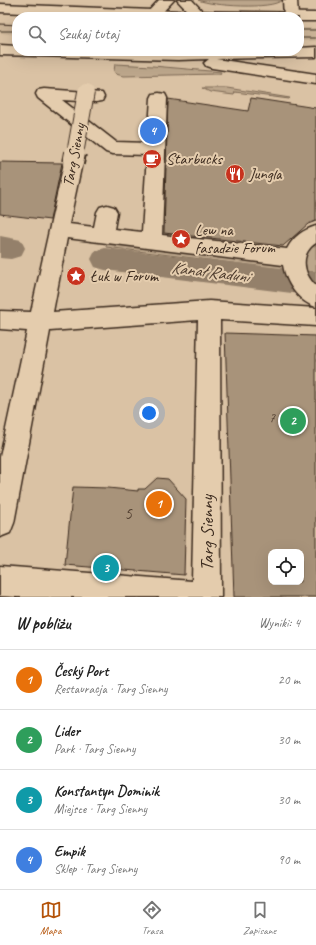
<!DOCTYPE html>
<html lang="pl">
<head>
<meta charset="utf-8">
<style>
  body { margin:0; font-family:Caveat,sans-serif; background:#f2f2f2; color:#222 }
  .controls { position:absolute; right:12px; bottom:12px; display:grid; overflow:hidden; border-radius:8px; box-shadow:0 4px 16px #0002 }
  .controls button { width:36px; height:36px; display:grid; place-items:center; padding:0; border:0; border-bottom:1px solid #e0e0e0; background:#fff; color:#222; font:20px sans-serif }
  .you { position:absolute; left:149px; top:413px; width:14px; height:14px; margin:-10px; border:3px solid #fff; border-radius:50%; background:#1a73e8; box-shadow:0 0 0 6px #1a73e833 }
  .badge { display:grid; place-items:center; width:26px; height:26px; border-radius:50%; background:#b45309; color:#fff; font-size:13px; font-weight:700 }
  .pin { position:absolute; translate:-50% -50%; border:2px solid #fff; box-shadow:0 1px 4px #0006 }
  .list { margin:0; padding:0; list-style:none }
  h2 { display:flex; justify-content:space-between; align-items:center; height:52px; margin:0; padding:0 16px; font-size:17px }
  h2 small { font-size:13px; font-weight:400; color:#767676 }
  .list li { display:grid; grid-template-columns:26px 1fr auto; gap:12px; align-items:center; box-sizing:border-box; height:60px; padding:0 16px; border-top:1px solid #e0e0e0 }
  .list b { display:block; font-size:15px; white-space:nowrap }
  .list p { margin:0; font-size:13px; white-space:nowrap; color:#767676 }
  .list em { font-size:13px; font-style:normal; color:#767676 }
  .icon { flex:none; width:22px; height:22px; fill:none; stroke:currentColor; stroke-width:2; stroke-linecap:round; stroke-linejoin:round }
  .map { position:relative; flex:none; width:316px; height:597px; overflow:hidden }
  .search { position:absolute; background:#fff; box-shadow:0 4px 16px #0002; left:12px; right:12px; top:12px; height:44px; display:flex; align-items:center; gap:10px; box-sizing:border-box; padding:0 14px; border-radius:16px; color:#767676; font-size:15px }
  .sheet { height:292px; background:#fff }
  nav { display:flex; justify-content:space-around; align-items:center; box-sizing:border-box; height:56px; border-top:1px solid #e0e0e0; background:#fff; font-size:11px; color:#767676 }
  nav a { display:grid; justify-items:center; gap:2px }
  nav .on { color:#b45309 }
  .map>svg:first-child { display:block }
  .built { fill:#cbb497 }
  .green { fill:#bca68b; stroke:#7c6854 }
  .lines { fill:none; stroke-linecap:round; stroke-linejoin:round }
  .canal { fill:#94806a; fill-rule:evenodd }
  .building { fill:#a8937a; stroke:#3b2a1e; fill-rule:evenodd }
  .minor-casing { stroke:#3b2a1e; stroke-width:3 }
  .major-casing { stroke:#3b2a1e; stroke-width:3 }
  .minor { fill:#e4ccad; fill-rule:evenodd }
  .major { fill:#e4ccad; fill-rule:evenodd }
  .tram { stroke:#3b2a1e; stroke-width:1 }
  .minor-bridge-far1-casing { stroke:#3b2a1e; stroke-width:18; stroke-linecap:butt }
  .minor-bridge-casing { stroke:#3b2a1e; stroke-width:24; stroke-linecap:butt }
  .minor-bridge-far1 { stroke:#e4ccad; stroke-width:16 }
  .minor-bridge { stroke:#e4ccad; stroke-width:20 }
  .labels { text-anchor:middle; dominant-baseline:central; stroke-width:4; stroke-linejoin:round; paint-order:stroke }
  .number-label { font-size:14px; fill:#564435 }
  .street-label { font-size:16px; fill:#3b2a1e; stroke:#e4ccad }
  .poi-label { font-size:16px; fill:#3b2a1e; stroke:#e4ccad; text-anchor:start }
  .water-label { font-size:17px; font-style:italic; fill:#4d3b2d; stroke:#e4ccad }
  .near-number-label { font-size:17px; fill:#564435 }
  .near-street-label { font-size:19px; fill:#3b2a1e; stroke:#e4ccad }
</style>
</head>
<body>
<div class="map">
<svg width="316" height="597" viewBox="0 0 316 597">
  <rect width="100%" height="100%" fill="#dac2a4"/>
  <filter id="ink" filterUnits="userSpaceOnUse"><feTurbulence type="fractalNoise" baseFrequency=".025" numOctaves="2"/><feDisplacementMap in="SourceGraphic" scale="8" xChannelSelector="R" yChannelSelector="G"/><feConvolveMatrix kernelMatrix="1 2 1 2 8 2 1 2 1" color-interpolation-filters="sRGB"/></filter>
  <g filter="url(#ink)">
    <path class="built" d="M 13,22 L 17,22 L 17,35 L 0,33 L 0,23 Z
      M 299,28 L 316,28 L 316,41 L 299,41 Z"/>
    <path class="green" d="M 198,0 L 282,0 C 272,10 212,6 198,0 Z
      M 115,64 L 153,66 L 221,72 L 220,74 L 123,76 L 116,74 L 114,71 Z
      M 202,88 L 227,88 L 290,98 L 289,99 L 235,92 L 234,95 L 210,92 Z
      M 107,242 L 285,263 L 287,270 L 106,247 Z
      M 316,242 L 316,272 L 301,271 L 305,251 Z"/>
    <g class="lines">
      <path class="canal" d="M 0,236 L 21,240 L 25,248 L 21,256 L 11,259 L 0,258 Z
        M 105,248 L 316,272 L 316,296 L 105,270 L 95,267 L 91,259 L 95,251 Z"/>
    </g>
    <path class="building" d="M 251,98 L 316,108 L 316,221 L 308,224 L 283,246 L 164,233 L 168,99 L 248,111 Z
      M 0,162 L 62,163 L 50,220 L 0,214 Z
      M 225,333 L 316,336 L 316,597 L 234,597 ZM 271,552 L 301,552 L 301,582 L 271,582 Z
      M 157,478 L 168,479 L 186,499 L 184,575 L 65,565 L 73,487 L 108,488 L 138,491 L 138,489 L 145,489 Z"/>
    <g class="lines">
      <g class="minor-casing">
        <path id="minor" d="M 159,0 L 174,0 L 158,17 L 148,17 L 146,14 Z
          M 177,0 L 192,0 L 206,15 L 205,17 L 193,17 Z
          M 283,0 L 297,0 L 298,17 L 284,17 Z
          M 44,89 L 102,93 L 104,97 L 102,101 L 96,102 L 62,100 L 116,142 L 148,143 L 151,98 L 153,94 L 159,93 L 165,94 L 167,98 L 162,235 L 287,249 C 293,237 303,230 316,226 L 316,243 C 299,254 303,274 316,286 L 316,307 C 298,301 286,283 283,265 L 67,238 L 53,312 L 209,301 L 316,308 L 316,326 L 220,320 L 221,597 L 17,597 L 0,596 L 0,566 L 192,581 L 198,320 L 50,331 L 14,523 L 10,533 L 0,537 L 0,457 L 27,331 L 0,329 L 0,311 L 31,312 L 64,163 L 66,159 L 73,157 L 80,159 L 82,163 L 69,224 L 94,227 L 97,212 L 100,207 L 107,205 L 114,207 L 117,212 L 114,229 L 142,232 L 147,155 L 112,154 L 106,152 L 38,98 L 36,94 L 38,90 Z"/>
      </g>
      <g class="major-casing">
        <path id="major" d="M 0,4 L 177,11 L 316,13 L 316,21 L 299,21 L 299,17 L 116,17 L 0,12 Z
          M 0,45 L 17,46 L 17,51 L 299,51 L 299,48 L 316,47 L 316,57 L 216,59 L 316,74 L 316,84 L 212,68 L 206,66 L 204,63 L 209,59 L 178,60 L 0,55 Z"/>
      </g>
      <use href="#minor" class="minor"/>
      <use href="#major" class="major"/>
      <path class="tram" d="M 0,24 L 17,25
        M 299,30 L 316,30
        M 0,31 L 17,31
        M 299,38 L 316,38"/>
      <g class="minor-bridge-far1-casing">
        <path id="minor-bridge-far1" d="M 75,154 L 86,92"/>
      </g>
      <g class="minor-bridge-casing">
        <path id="minor-bridge" d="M 73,163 L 75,153"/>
      </g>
      <use href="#minor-bridge-far1" class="minor-bridge-far1"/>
      <use href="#minor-bridge" class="minor-bridge"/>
    </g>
  </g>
  <defs>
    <g id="cafe-disc" transform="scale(1)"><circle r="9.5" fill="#c8321e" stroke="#e4ccad"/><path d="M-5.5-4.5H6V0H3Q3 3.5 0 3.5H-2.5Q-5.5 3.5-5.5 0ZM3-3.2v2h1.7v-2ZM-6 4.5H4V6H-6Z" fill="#fff"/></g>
    <g id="restaurant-disc" transform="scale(1)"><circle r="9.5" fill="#c8321e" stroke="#e4ccad"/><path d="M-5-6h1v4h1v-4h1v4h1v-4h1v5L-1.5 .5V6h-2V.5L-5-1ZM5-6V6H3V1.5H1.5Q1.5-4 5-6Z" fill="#fff"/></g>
    <g id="sight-disc" transform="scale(1)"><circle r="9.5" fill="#c8321e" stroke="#e4ccad"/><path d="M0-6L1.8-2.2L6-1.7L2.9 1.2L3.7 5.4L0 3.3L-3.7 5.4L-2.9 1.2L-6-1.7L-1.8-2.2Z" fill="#fff"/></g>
  </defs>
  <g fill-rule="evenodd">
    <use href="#cafe-disc" x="152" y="159"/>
    <use href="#restaurant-disc" x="235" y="174"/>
    <use href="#sight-disc" x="181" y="239"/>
    <use href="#sight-disc" x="76" y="276"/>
  </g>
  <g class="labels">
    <g class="number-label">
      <text x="272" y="417">7</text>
    </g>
    <g class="street-label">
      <text transform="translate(74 155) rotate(-79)">Targ Sienny</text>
    </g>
    <g class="poi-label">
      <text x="166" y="159">Starbucks</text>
      <text x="249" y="174">Jungla</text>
      <text x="195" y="230">Lew na<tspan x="195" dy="18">fasadzie Forum</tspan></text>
      <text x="90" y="276">Łuk w Forum</text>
    </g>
    <g class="water-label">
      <text transform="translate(210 272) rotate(7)">Kanał Raduni</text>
    </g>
    <g class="near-number-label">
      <text x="128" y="513">5</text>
    </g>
    <g class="near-street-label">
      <text transform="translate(207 533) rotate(-90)">Targ Sienny</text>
    </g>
  </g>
</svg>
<div class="controls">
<button><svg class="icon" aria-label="locate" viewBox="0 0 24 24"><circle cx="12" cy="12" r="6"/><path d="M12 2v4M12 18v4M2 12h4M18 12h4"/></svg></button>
</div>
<div class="you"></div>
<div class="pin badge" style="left:159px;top:504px;background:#e8710a">1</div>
<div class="pin badge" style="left:293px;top:421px;background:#2e9e5b">2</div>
<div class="pin badge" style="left:106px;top:568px;background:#0f9aa8">3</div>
<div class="pin badge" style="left:153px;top:131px;background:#3f7fe0">4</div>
<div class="search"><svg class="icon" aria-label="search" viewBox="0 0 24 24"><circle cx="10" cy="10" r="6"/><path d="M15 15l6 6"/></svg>Szukaj tutaj</div>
</div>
<section class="sheet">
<h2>W pobliżu<small>Wyniki: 4</small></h2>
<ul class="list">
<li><span class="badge" style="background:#e8710a">1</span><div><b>Český Port</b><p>Restauracja · Targ Sienny</p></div><em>20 m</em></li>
<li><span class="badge" style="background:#2e9e5b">2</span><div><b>Lider</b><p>Park · Targ Sienny</p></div><em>30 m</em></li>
<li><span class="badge" style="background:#0f9aa8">3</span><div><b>Konstantyn Dominik</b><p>Miejsce · Targ Sienny</p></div><em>30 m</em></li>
<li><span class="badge" style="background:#3f7fe0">4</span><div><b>Empik</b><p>Sklep · Targ Sienny</p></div><em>90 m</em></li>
</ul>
</section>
<nav>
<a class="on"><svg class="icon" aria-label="map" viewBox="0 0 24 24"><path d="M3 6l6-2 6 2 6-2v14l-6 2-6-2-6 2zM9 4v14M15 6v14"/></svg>Mapa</a>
<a><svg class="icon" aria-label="directions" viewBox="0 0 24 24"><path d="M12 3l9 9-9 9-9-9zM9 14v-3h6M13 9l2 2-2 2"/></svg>Trasa</a>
<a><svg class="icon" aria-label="saved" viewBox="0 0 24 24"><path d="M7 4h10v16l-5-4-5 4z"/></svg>Zapisane</a>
</nav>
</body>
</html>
